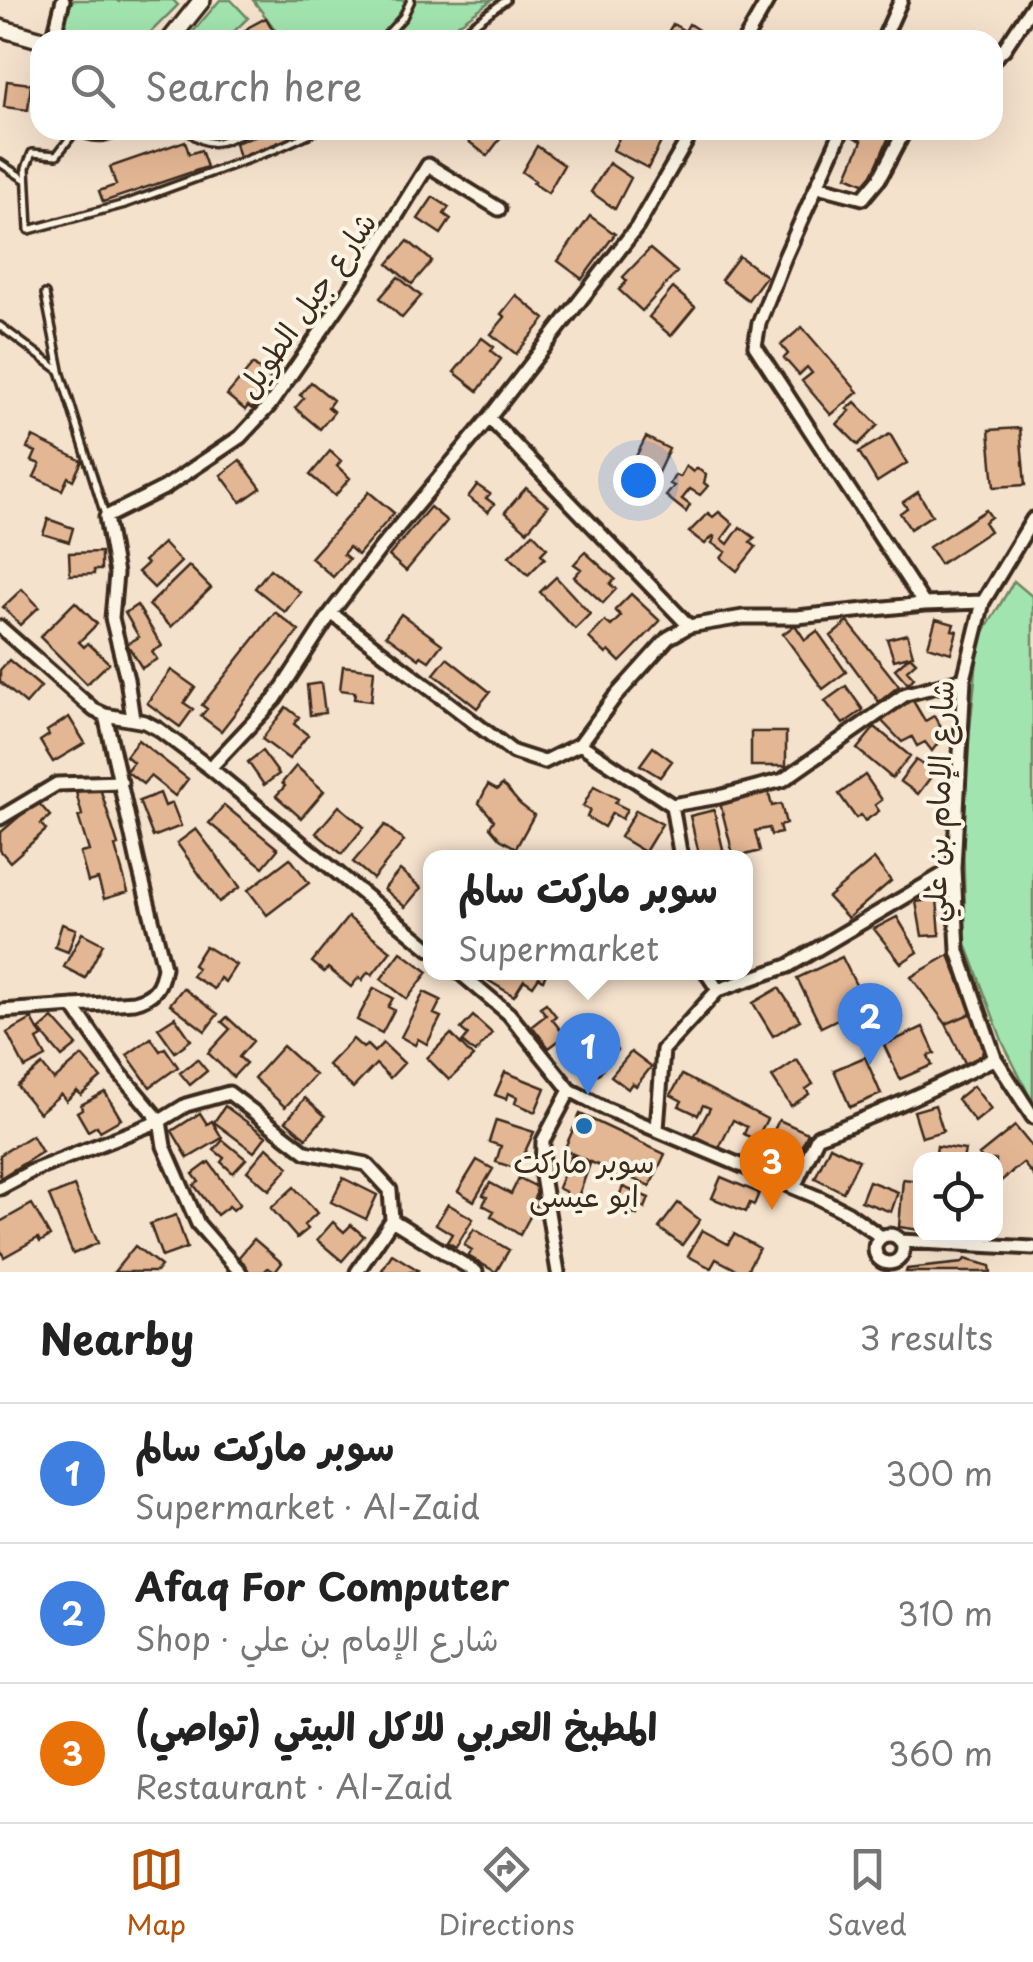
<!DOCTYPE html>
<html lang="en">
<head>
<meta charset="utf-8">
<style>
  body { margin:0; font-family:"Playpen Sans","Playpen Sans Arabic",sans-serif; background:#f6f6f6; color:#222 }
  .controls { position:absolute; right:30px; bottom:30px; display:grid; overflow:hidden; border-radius:20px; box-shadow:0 10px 40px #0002 }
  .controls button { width:90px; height:90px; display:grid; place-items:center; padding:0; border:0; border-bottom:2px solid #e0e0e0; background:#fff; color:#222; font:50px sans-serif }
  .you { position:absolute; left:638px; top:480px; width:35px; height:35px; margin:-25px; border:8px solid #fff; border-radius:50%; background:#1a73e8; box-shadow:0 0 0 15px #1a73e833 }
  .badge { display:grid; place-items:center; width:65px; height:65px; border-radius:50%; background:#b45309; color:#fff; font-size:32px; font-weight:700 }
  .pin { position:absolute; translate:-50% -82px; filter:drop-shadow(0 2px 5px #0008) }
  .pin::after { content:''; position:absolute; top:52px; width:35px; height:30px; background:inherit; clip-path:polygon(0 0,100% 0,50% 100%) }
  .popup { position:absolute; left:423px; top:850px; width:330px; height:130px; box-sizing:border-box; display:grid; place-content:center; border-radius:20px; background:#fff; filter:drop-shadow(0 2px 8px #0005); font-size:32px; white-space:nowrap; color:#767676 }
  .popup b { font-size:38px; color:#222 }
  .popup::after { content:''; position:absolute; left:50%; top:100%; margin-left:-20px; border:20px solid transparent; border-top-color:#fff }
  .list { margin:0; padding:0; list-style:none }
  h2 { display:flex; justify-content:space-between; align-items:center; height:130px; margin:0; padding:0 40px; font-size:42px }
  h2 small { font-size:32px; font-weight:400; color:#767676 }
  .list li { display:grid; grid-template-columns:65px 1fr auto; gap:30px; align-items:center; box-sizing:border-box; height:140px; padding:0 40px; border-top:2px solid #e0e0e0 }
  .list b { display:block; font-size:38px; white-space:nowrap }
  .list p { margin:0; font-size:32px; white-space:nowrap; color:#767676 }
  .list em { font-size:32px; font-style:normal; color:#767676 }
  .icon { flex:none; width:55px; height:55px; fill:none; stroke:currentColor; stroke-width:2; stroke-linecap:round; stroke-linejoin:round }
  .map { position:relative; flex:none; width:1033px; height:1272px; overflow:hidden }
  .search { position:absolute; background:#fff; box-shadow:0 10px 40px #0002; left:30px; right:30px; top:30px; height:110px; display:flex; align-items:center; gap:25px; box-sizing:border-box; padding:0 35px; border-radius:30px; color:#767676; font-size:38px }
  .sheet { height:550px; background:#fff }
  nav { display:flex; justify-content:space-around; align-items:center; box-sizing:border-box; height:140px; border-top:2px solid #e0e0e0; background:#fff; font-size:28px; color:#767676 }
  nav a { display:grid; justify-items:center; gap:5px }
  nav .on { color:#b45309 }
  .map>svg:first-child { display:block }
  .green { fill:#a2e4af; stroke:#6e8766; stroke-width:2.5 }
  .building { fill:#e4b794; stroke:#3b2a1e; stroke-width:2.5 }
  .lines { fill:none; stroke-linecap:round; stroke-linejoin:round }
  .lane-casing { stroke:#3b2a1e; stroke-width:12 }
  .street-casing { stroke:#3b2a1e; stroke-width:19 }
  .secondary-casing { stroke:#3b2a1e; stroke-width:22 }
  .lane { stroke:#fcf5e5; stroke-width:5 }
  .street { stroke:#fcf5e5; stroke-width:11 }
  .secondary { stroke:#fcf5e5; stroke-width:15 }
  .poi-dot { fill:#1f6fb2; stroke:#fcf5e5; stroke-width:4 }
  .labels { text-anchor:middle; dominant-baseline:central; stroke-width:8; stroke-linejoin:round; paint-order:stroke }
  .street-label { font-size:30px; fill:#3b2a1e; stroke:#fcf5e5 }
  .poi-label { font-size:30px; fill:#3b2a1e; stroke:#fcf5e5 }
</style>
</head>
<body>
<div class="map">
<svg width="1033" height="1272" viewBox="0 0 1033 1272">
  <rect width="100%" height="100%" fill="#f5e2cd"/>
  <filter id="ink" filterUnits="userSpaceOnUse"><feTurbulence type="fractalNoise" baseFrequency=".01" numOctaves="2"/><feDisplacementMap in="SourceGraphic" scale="20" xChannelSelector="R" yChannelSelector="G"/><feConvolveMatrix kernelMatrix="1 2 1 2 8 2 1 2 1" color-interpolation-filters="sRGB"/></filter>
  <g filter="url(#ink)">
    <path class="green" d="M 73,0 L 116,0 L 119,2 L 121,0 L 173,0 L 178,5 L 143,40 L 68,40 L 62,36 L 65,18 Z
      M 220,0 L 231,0 L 248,18 L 225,40 L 186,40 Z
      M 253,0 L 492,0 L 436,40 L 283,40 Z
      M 1014,581 L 1033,597 L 1033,1103 L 1003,1043 L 966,944 L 962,808 L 979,640 Z"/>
    <path class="building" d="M 266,18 L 279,40 L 235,40 L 249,27 Z
      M 673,24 L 685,31 L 689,24 L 714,40 L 663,40 Z
      M 7,81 L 31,84 L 28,110 L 4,107 Z
      M 271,130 L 303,130 L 290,138 L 239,158 L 235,143 Z
      M 475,130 L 505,130 L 506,131 L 487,156 L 467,140 Z
      M 623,130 L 667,130 L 648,168 L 613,150 Z
      M 854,130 L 892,130 L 868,185 L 847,176 L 862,141 L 851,136 Z
      M 185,141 L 189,154 L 201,150 L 207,167 L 103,202 L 99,191 L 116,185 L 110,167 Z
      M 537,146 L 564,165 L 548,193 L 533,183 L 535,181 L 522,172 Z
      M 609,163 L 631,178 L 615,209 L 591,192 Z
      M 433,197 L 449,207 L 444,214 L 451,219 L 441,234 L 418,219 Z
      M 590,216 L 615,234 L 582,279 L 558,261 Z
      M 408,241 L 432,261 L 412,284 L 388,264 Z
      M 650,249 L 677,272 L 642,311 L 619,290 L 627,281 L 623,277 Z
      M 739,256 L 766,276 L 748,300 L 721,280 Z
      M 398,277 L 421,296 L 402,318 L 380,298 Z
      M 673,288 L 695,307 L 671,336 L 649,317 Z
      M 516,295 L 545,319 L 516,354 L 491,334 L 505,317 L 501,314 Z
      M 802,327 L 858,392 L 831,415 L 802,381 L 812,373 L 807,367 L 799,375 L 784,358 L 788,354 L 781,345 Z
      M 482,338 L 494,347 L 491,351 L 501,359 L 478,391 L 454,372 Z
      M 253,364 L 274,382 L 252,409 L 248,406 L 245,410 L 227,395 Z
      M 311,382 L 333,400 L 328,407 L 334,412 L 320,429 L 295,408 L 304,398 L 300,395 Z
      M 855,402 L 878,425 L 858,445 L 837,424 L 850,411 L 847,409 Z
      M 1020,428 L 1025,485 L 994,487 L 989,430 Z
      M 890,434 L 907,463 L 877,482 L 859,452 Z
      M 33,437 L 82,461 L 73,480 L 68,477 L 62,490 L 34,477 L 40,464 L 32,461 L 36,452 L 27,448 Z
      M 646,437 L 669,449 L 653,483 L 628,472 Z
      M 330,451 L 341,461 L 337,466 L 350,478 L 335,496 L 310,475 Z
      M 240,460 L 261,488 L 241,502 L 221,475 Z
      M 686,466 L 693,472 L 697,468 L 706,475 L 704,483 L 708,486 L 700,495 L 690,489 L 682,499 L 690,505 L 686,512 L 666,496 L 674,486 L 670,484 L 675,475 L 680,477 Z
      M 477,485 L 490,494 L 486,498 L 494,504 L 488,512 L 468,497 Z
      M 526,488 L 548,506 L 527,531 L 505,512 Z
      M 369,492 L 394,513 L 358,555 L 349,547 L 343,554 L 349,559 L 333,577 L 311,558 Z
      M 918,492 L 932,515 L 910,529 L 900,513 L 907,508 L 903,502 Z
      M 430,507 L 447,521 L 406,571 L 389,556 Z
      M 986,510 L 991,517 L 984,522 L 990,531 L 940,564 L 929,547 Z
      M 719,512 L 733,524 L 722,539 L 728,544 L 740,527 L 755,538 L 750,542 L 756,547 L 737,571 L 721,558 L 726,552 L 712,543 L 715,537 L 713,536 L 705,544 L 689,532 L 708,513 L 713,517 Z
      M 48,519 L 73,528 L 69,542 L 43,534 Z
      M 533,533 L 547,548 L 541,554 L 545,558 L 528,575 L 509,556 Z
      M 163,543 L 181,562 L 154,588 L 138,572 L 147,564 L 144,561 Z
      M 101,552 L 101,570 L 94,570 L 94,574 L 70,575 L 69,553 Z
      M 585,552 L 615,579 L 610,584 L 616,589 L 603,603 L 574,577 L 581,569 L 574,564 Z
      M 189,566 L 211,588 L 171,627 L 149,605 Z
      M 270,569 L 300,592 L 285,612 L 255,588 Z
      M 556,577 L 590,614 L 575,629 L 540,592 Z
      M 22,589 L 39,607 L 20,625 L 3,607 Z
      M 631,594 L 660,621 L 620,662 L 609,651 L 606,654 L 589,638 L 605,621 L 611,626 L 621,616 L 615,610 Z
      M 75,602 L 97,624 L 79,642 L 84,647 L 88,643 L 109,663 L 87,684 L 40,637 Z
      M 137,605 L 162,646 L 152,652 L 157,659 L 142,668 L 127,644 L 139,637 L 125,613 Z
      M 275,612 L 299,631 L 221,731 L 201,716 L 207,709 L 202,705 Z
      M 401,614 L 442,644 L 429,661 L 421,656 L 419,659 L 386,635 Z
      M 936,619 L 954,624 L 952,630 L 957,631 L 951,653 L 928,646 Z
      M 848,622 L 899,686 L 879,702 L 831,636 Z
      M 795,625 L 805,640 L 817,631 L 846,672 L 823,689 L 783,634 Z
      M 907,634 L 913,655 L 894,660 L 887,639 Z
      M 910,656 L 916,662 L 907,670 L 914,678 L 908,684 L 895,669 Z
      M 447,658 L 490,692 L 477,708 L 434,674 Z
      M 9,660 L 41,687 L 26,704 L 0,682 L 0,670 Z
      M 343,666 L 374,670 L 371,701 L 354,699 L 355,692 L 340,690 Z
      M 171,670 L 195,687 L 184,703 L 193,709 L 180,727 L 147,703 Z
      M 321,683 L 325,713 L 310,715 L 307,685 Z
      M 846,686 L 863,710 L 843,724 L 825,701 Z
      M 912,699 L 925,721 L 934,716 L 945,734 L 932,751 L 925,742 L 917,746 L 912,737 L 902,742 L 879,718 Z
      M 286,707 L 299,717 L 294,724 L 308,735 L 289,759 L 262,739 Z
      M 69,717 L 85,743 L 53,762 L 40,741 L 49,735 L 47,731 Z
      M 875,727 L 910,756 L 892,778 L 857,749 Z
      M 751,732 L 786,732 L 786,766 L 751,766 Z
      M 138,740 L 188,779 L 175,796 L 150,776 L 143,784 L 126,771 L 133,762 L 126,756 Z
      M 653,747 L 672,761 L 660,777 L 640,765 Z
      M 262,751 L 279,774 L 264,785 L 248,762 Z
      M 916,760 L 934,773 L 918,794 L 900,781 Z
      M 296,766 L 324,791 L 301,818 L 276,796 L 285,786 L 282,783 Z
      M 865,775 L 882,800 L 875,805 L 879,811 L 865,821 L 861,815 L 856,818 L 839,794 Z
      M 99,785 L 118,845 L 115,846 L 128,892 L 104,899 L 98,879 L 88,882 L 80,853 L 89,851 L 78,816 L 82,815 L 76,792 Z
      M 488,785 L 497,790 L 502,785 L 506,788 L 520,804 L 534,815 L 516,848 L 500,839 L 490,827 L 494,820 L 479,803 Z
      M 594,786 L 618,799 L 615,803 L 627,809 L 622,819 L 612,813 L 604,827 L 587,817 L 590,810 L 583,806 Z
      M 768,791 L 772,806 L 781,804 L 786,824 L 779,826 L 781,833 L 771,835 L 769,828 L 755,831 L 760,851 L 734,858 L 720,803 Z
      M 160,793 L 165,806 L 172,803 L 181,826 L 153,837 L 139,801 Z
      M 37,801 L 50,816 L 41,824 L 46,830 L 10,862 L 0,850 L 0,833 Z
      M 224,805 L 278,849 L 263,867 L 209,823 Z
      M 339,806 L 364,827 L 342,854 L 316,833 Z
      M 636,810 L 662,824 L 645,852 L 620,837 Z
      M 714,810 L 725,858 L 700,858 L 690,816 Z
      M 385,825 L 404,841 L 373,879 L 353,862 Z
      M 196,829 L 240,887 L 219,902 L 177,843 Z
      M 290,858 L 309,883 L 267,915 L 248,890 Z
      M 874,859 L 891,881 L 848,918 L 828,897 Z
      M 400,870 L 421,888 L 405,907 L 384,889 Z
      M 937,899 L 940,935 L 922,936 L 916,902 Z
      M 348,917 L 391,951 L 372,975 L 368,972 L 362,980 L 359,977 L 351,987 L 328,968 L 324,972 L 312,962 Z
      M 897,917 L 918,952 L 901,963 L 874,929 Z
      M 62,924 L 76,929 L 68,952 L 55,947 Z
      M 82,933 L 103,944 L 85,978 L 64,967 Z
      M 205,946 L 236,965 L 225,982 L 220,978 L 214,989 L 192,976 L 197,968 L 193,965 Z
      M 401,952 L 428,972 L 407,999 L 381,979 Z
      M 949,955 L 972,1013 L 946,1024 L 911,977 Z
      M 842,957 L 862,997 L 850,1002 L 854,1011 L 821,1027 L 797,978 Z
      M 490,972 L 547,972 L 543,980 L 539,977 L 533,986 L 524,980 L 514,996 L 486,979 Z
      M 183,988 L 218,1014 L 205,1031 L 170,1004 Z
      M 374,988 L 393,998 L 388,1007 L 394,1010 L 382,1033 L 357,1020 Z
      M 779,988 L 800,1020 L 773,1036 L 753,1003 Z
      M 424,992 L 441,1000 L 434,1014 L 441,1017 L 427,1044 L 418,1039 L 415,1045 L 401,1037 Z
      M 546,1003 L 556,1016 L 552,1019 L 565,1036 L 549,1048 L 532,1026 L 546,1015 L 540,1007 Z
      M 972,1013 L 984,1044 L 982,1055 L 966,1065 L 946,1024 Z
      M 473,1016 L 492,1033 L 475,1053 L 462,1042 L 468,1035 L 461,1029 Z
      M 175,1017 L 191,1040 L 175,1052 L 158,1028 Z
      M 227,1017 L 253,1041 L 239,1057 L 246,1063 L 233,1077 L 208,1053 L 230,1029 L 222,1022 Z
      M 53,1018 L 77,1045 L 62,1057 L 39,1030 Z
      M 32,1019 L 42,1037 L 37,1040 L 46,1057 L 25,1068 L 7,1033 Z
      M 923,1027 L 935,1053 L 928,1056 L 932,1065 L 900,1079 L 884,1045 Z
      M 593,1031 L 617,1050 L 598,1075 L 580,1062 L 586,1055 L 579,1049 Z
      M 451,1034 L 473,1057 L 449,1080 L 427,1058 Z
      M 151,1038 L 160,1051 L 165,1048 L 178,1067 L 150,1087 L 127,1055 Z
      M 353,1039 L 363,1048 L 367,1045 L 374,1052 L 383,1043 L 404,1063 L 390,1078 L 376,1064 L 353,1088 L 328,1065 Z
      M 283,1046 L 315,1075 L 285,1107 L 254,1078 Z
      M 631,1052 L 651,1067 L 636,1086 L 632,1083 L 628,1089 L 611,1076 Z
      M 82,1056 L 101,1078 L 81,1095 L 77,1091 L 66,1101 L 61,1094 L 39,1113 L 17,1086 L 42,1065 L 54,1080 Z
      M 865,1057 L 881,1094 L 850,1107 L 834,1070 Z
      M 197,1059 L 207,1071 L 190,1085 L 180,1073 Z
      M 797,1060 L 813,1084 L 806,1089 L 809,1094 L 791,1106 L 772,1077 Z
      M 505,1072 L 545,1088 L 535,1112 L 515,1103 L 517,1097 L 508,1093 L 506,1099 L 495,1095 Z
      M 682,1075 L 767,1119 L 756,1140 L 744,1134 L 747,1127 L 733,1120 L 719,1148 L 695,1136 L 710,1108 L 703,1105 L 698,1115 L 679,1106 L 682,1101 L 671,1095 Z
      M 973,1086 L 991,1109 L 975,1122 L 957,1099 Z
      M 105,1092 L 121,1119 L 100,1131 L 97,1126 L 88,1131 L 77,1112 L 82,1109 L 81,1105 Z
      M 305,1098 L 325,1116 L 306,1138 L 286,1121 Z
      M 935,1105 L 943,1131 L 922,1137 L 914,1111 Z
      M 225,1106 L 266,1136 L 254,1152 L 214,1122 Z
      M 200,1113 L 207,1124 L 212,1121 L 222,1138 L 188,1158 L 172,1131 Z
      M 580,1114 L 665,1154 L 650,1186 L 626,1176 L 623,1181 L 610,1175 L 611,1171 L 564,1150 Z
      M 496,1120 L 534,1132 L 517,1169 L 496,1162 L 501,1146 L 489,1142 Z
      M 779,1120 L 808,1133 L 794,1163 L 765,1149 Z
      M 1015,1126 L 1033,1148 L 1033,1175 L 1023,1163 L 1001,1181 L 996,1174 L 996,1160 L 983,1160 L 979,1155 Z
      M 32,1135 L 42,1152 L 0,1178 L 0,1155 Z
      M 223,1140 L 246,1159 L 233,1173 L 221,1162 L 224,1158 L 214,1150 Z
      M 830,1146 L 859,1160 L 843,1192 L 815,1178 Z
      M 937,1146 L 965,1150 L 963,1160 L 935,1160 Z
      M 267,1147 L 289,1167 L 269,1190 L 247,1171 Z
      M 571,1156 L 590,1164 L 575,1205 L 563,1200 L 566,1192 L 558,1188 Z
      M 477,1160 L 493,1169 L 474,1201 L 458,1191 Z
      M 209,1162 L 240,1204 L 233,1210 L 229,1206 L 217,1215 L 194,1185 L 199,1182 L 193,1174 Z
      M 721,1177 L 759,1193 L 754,1205 L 750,1203 L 746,1212 L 712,1198 Z
      M 343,1178 L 377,1195 L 366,1219 L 331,1202 Z
      M 519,1178 L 539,1188 L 534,1198 L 539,1200 L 520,1235 L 491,1216 L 494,1211 L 483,1205 L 487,1197 L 483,1195 L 490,1183 L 511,1194 Z
      M 903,1179 L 920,1181 L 920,1230 L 899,1227 Z
      M 869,1181 L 898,1192 L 891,1212 L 861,1201 Z
      M 74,1186 L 98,1243 L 73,1254 L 49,1196 Z
      M 294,1187 L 317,1213 L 304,1225 L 308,1229 L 297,1238 L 271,1208 Z
      M 623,1187 L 649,1198 L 645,1208 L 641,1206 L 637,1215 L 615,1205 Z
      M 678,1203 L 700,1220 L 682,1245 L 659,1228 Z
      M 32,1204 L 50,1236 L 40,1242 L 38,1238 L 4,1257 L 0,1249 L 0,1222 Z
      M 448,1204 L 473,1219 L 456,1247 L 447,1242 L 452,1234 L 436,1224 Z
      M 176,1215 L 187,1248 L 162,1257 L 150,1224 Z
      M 333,1222 L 344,1232 L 351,1225 L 364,1236 L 342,1261 L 317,1240 Z
      M 474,1229 L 509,1250 L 496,1272 L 468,1256 L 472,1250 L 464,1245 Z
      M 702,1230 L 728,1244 L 734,1234 L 759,1248 L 746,1272 L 741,1272 L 716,1259 L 711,1268 L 688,1256 Z
      M 254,1239 L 282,1263 L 275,1272 L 268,1268 L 264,1272 L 249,1272 L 242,1266 L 244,1263 L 238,1258 Z
      M 135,1246 L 161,1266 L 156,1272 L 114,1272 Z
      M 392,1254 L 418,1270 L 416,1272 L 386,1272 L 382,1270 Z
      M 965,1259 L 990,1266 L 991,1272 L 906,1272 L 907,1269 L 962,1263 Z"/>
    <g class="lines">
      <g class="lane-casing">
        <path id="lane" d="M 382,40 L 403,17 L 411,0
          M 452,40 L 506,0
          M 76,130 L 57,155 L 32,153 L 26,168 L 29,230 L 125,204 L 276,149 L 317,130
          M 76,130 C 96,143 111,136 133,130
          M 187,130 C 212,151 221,142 248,130
          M 0,163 L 26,180
          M 45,294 L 60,370
          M 0,326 L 60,371 L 105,515"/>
      </g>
      <g class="street-casing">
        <path id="street" d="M 53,40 L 63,0
          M 745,40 L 768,0
          M 883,40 L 901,0
          M 993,59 L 1004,49 L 1033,5
          M 842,130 L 785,257 L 759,323 L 755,346 L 924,604
          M 817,186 L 863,198 L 879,179 L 905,130
          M 489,418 L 689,626
          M 983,602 L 964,679 L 954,868 L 958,951 L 995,1058 L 1033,1117
          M 331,613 L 513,752 L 544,762 L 580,744 L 614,698 L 668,638 L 689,626 L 743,617 L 797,617 L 924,604 L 983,602 L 1033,519
          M 0,627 L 94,710 L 105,715 L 145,722 L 158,729 L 210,768 L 430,949
          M 133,719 L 127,679 L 112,618 L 116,574 L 106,517 L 164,488 L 240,437 L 269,406 L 354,284 L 428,165 L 499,209
          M 580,744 L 672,805 L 681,858
          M 210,768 L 275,699 L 331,613 L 379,550 L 489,418 L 637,227 L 693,130
          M 672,805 L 719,797 L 783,780 L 906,694 L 964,679
          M 0,818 L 57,784 L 121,782
          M 459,972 L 509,1014 L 570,1090 L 604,1108 L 819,1198 L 848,1213 L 881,1237
          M 706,972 L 718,990
          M 0,1011 L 134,1002 C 154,997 161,987 164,967 L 138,863 L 105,715
          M 657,1129 L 663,1050 L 718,990 L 788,966 L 954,868
          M 794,1187 L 818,1136 C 879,1115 938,1087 995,1058
          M 0,1188 L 32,1171 L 160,1121 L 118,1071 L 73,1006
          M 392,1220 L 476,1272
          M875 1249a14 14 0 1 1 28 0a14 14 0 1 1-28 0Z
          M 901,1241 L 1033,1248
          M 240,1272 L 198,1224 L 164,1146 L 160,1121 L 186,1105 L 229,1093 L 306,1152 L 366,1164 L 390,1190 L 392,1220 L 357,1272
          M 558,1272 L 542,1176 L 543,1141 L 570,1090"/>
      </g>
      <g class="secondary-casing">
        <path id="secondary" d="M 0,28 L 42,40
          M 170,40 L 202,0"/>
      </g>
      <use href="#lane" class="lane"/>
      <use href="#street" class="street"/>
      <use href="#secondary" class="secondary"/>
    </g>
  </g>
  <circle class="poi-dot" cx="584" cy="1126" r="10"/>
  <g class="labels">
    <g class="street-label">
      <text transform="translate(305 304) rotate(-55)">شارع جبل الطويل</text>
      <text transform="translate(937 801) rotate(-88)">شارع الإمام بن علي</text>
    </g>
    <g class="poi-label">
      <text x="584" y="1160">سوبر ماركت<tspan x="584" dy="34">ابو عيسی</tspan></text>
    </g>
  </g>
</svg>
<div class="controls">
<button><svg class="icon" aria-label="locate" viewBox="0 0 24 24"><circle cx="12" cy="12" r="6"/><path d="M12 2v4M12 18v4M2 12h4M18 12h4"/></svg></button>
</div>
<div class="you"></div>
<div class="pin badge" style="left:588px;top:1095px;background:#3f7fe0">1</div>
<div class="popup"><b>سوبر ماركت سالم</b>Supermarket</div>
<div class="pin badge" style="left:870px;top:1065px;background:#3f7fe0">2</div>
<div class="pin badge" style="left:772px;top:1210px;background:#e8710a">3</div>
<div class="search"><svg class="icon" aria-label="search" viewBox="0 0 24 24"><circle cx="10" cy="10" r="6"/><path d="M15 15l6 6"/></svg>Search here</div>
</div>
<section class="sheet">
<h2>Nearby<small>3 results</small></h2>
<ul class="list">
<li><span class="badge" style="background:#3f7fe0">1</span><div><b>سوبر ماركت سالم</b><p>Supermarket · Al-Zaid</p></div><em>300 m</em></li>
<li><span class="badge" style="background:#3f7fe0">2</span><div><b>Afaq For Computer</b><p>Shop · شارع الإمام بن علي</p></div><em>310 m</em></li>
<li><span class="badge" style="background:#e8710a">3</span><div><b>المطبخ العربي للاكل البيتي (تواصي)</b><p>Restaurant · Al-Zaid</p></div><em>360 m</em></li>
</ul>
</section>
<nav>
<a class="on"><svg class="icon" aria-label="map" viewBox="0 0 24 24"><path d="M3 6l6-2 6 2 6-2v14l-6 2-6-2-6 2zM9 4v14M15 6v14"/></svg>Map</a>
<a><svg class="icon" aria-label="directions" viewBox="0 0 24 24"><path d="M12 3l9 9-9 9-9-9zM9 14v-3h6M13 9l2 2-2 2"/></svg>Directions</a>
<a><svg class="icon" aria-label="saved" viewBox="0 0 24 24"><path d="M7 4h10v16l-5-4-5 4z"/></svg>Saved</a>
</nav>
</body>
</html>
